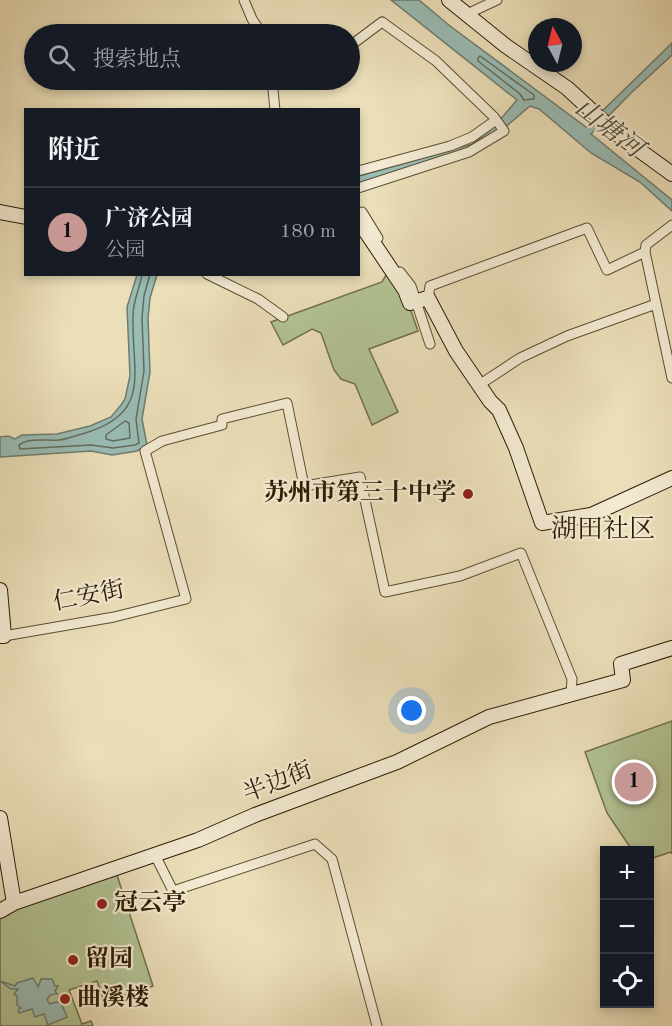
<!DOCTYPE html>
<html lang="zh">
<head>
<meta charset="utf-8">
<style>
  body { margin:0; font-family:"Old Standard TT","Noto Serif SC",serif; background:#20242c; color:#f1f3f6 }
  .controls { position:absolute; right:18px; bottom:18px; display:grid; overflow:hidden; border-radius:0px; box-shadow:0 3px 9px #0003 }
  .controls button { width:54px; height:54px; display:grid; place-items:center; padding:0; border:0; border-bottom:2px solid #363941; background:#171b24; color:#f1f3f6; font:30px sans-serif }
  .compass { position:absolute; left:528px; top:18px; width:54px; height:54px; border-radius:50%; background:#171b24; box-shadow:0 3px 9px #0003; rotate:353deg }
  .you { position:absolute; left:412px; top:711px; width:21px; height:21px; margin:-15px; border:4px solid #fff; border-radius:50%; background:#1a73e8; box-shadow:0 0 0 9px #1a73e833 }
  .badge { display:grid; place-items:center; width:39px; height:39px; border-radius:50%; background:#c59692; color:#111; font-size:20px; font-weight:700 }
  .pin { position:absolute; translate:-50% -50%; border:3px solid #fff; box-shadow:0 2px 6px #0006 }
  .list { margin:0; padding:0; list-style:none }
  h2 { display:flex; justify-content:space-between; align-items:center; height:78px; margin:0; padding:0 24px; font-size:26px }
  h2 small { font-size:20px; font-weight:400; color:#9ea1a6 }
  .list li { display:grid; grid-template-columns:39px 1fr auto; gap:18px; align-items:center; box-sizing:border-box; height:90px; padding:0 24px; border-top:2px solid #363941 }
  .list b { display:block; font-size:22px; white-space:nowrap }
  .list p { margin:0; font-size:20px; white-space:nowrap; color:#9ea1a6 }
  .list em { font-size:20px; font-style:normal; color:#9ea1a6 }
  .icon { flex:none; width:33px; height:33px; fill:none; stroke:currentColor; stroke-width:2; stroke-linecap:round; stroke-linejoin:round }
  .map { position:relative; flex:none; width:672px; height:1026px; overflow:hidden }
  .search { position:absolute; background:#171b24; box-shadow:0 3px 9px #0003; left:24px; top:24px; width:336px; height:66px; display:flex; align-items:center; gap:15px; box-sizing:border-box; padding:0 21px; border-radius:33px; color:#9ea1a6; font-size:22px }
  .panel { position:absolute; background:#171b24; box-shadow:0 3px 9px #0003; left:24px; top:108px; width:336px; height:168px; border-radius:0px }
  .map>svg:first-child { display:block }
  .green { fill:#b2c394; stroke:#70704c; stroke-width:1.5 }
  .water { fill:#99bcb5; stroke:#6e7c6e; stroke-width:1.5 }
  .lines { fill:none; stroke-linecap:round; stroke-linejoin:round }
  .shore { stroke:#636c5c; stroke-width:1.5 }
  .street-casing { stroke:#5c4d31; stroke-width:11 }
  .secondary-casing { stroke:#2d1c04; stroke-width:16 }
  .street { stroke:#f2ead2; stroke-width:9 }
  .secondary { stroke:#f2ead2; stroke-width:14 }
  .poi-dot { fill:#8f2418; stroke:#f2ead2; stroke-width:2 }
  .labels { text-anchor:middle; dominant-baseline:central; stroke-width:4.5; stroke-linejoin:round; paint-order:stroke }
  .poi-label { font-size:24px; font-weight:bold; fill:#2d1c04; stroke:#f2ead2; text-anchor:start }
  .street-label { font-size:24px; fill:#2d1c04; stroke:#f2ead2 }
  .water-label { font-size:26px; font-style:italic; fill:#4d4c39; stroke:#f2ead2 }
  .neighbourhood-label { font-size:26px; fill:#2d1c04; stroke:#f2ead2 }
</style>
</head>
<body>
<div class="map">
<svg width="672" height="1026" viewBox="0 0 672 1026">
  <rect width="100%" height="100%" fill="#ebdfb9"/>
  <filter id="stains"><feTurbulence type="fractalNoise" baseFrequency=".00333" numOctaves="4"/><feColorMatrix values="0 0 0 0 .2 0 0 0 0 .09 0 0 0 0 .02 0 0 0 .5 -.17"/></filter>
  <radialGradient id="worn" r=".72"><stop offset=".6" stop-color="#630" stop-opacity="0"/><stop offset="1" stop-color="#630" stop-opacity=".3"/></radialGradient>
  <path class="green" d="M 389,270 L 404,291 L 418,331 L 369,349 L 398,412 L 372,425 L 355,384 L 341,379 L 334,370 L 321,333 L 312,329 L 283,345 L 271,322 L 382,282 Z
    M 672,721 L 672,854 L 671,852 L 650,859 L 650,850 L 632,850 L 607,813 L 585,752 Z
    M 117,875 L 153,986 L 104,1002 L 97,981 L 69,990 L 82,1024 L 91,1021 L 93,1026 L 0,1026 L 0,917 L 21,907 Z"/>
  <path class="water" d="M 391,0 L 419,0 L 450,26 L 586,127 L 672,43 L 672,55 L 631,93 L 591,134 L 672,200 L 672,211 L 640,182 L 591,153 L 539,109 L 530,106 L 497,134 L 477,146 L 359,185 L 359,176 L 472,144 L 493,128 L 517,100 Z
    M 137,275 L 157,275 L 150,298 L 148,318 L 150,372 L 142,419 L 147,445 L 137,451 L 112,455 L 91,451 L 0,457 L 0,437 L 8,436 L 15,439 L 22,435 L 57,434 L 90,426 L 111,417 L 121,405 L 125,399 L 130,376 L 127,307 Z
    M 33,978 L 38,987 L 41,979 L 52,979 L 55,986 L 58,986 L 55,991 L 57,994 L 50,995 L 47,1000 L 50,1004 L 56,1002 L 61,1003 L 67,1017 L 48,1025 L 44,1014 L 35,1017 L 32,1009 L 19,1013 L 18,1010 L 21,1008 L 17,1005 L 17,996 L 14,994 L 18,989 L 11,989 L 0,981 L 15,986 L 17,983 Z"/>
  <g class="lines">
    <path class="shore" d="M 480,56 L 534,95 L 534,99 L 524,100 L 520,94 L 478,61 L 478,58 Z
      M 142,274 C 140,288 133,301 133,315 C 131,372 154,414 82,434 C 74,436 67,439 59,440 C 46,441 30,437 19,445 L 20,449 L 91,445 L 113,448 L 135,445 L 139,443 L 136,419 L 144,371 L 142,318 L 144,296 L 150,274
      M 125,421 L 129,423 L 130,438 L 113,441 L 106,439 L 106,435 Z"/>
    <g class="street-casing">
      <path id="street" d="M 244,0 L 252,19 L 262,34
        M 467,14 L 497,0
        M 350,46 L 382,22 L 436,61 L 494,117 L 504,131 L 469,152 L 358,188
        M 272,80 L 275,110
        M 358,171 L 450,146 L 472,137 L 496,120
        M 358,213 L 362,212 L 378,238
        M 672,225 L 646,245 L 645,252 L 672,378
        M 400,272 L 411,286 L 430,344
        M 207,274 L 258,299 L 283,317
        M 428,298 L 430,286 L 587,228 L 607,270 L 645,252
        M 479,385 L 520,358 L 567,336 L 656,304
        M 4,636 L 114,617 L 186,599 L 145,451 L 162,441 L 222,425 L 222,419 L 287,403 L 304,486 L 360,477 L 385,592 L 460,576 L 521,553 L 572,679 L 571,695
        M 155,855 L 173,891 L 315,844 L 332,859 L 377,1026"/>
    </g>
    <g class="secondary-casing">
      <path id="secondary" d="M 449,0 L 506,46 L 567,88 L 617,134 L 672,174
        M 0,212 L 26,217
        M 358,220 L 405,290 L 410,303 L 428,298 L 456,351 L 490,401 L 499,410 L 516,448 L 542,523 L 591,515 L 672,478
        M 0,590 L 4,636 L 0,636
        M 0,818 L 14,903
        M 0,911 L 14,903 L 198,840 L 255,815 L 397,762 L 489,717 L 623,680 L 621,664 L 672,648"/>
    </g>
    <use href="#street" class="street"/>
    <use href="#secondary" class="secondary"/>
  </g>
  <g class="poi-dot">
    <circle cx="468" cy="494" r="6"/>
    <circle cx="102" cy="904" r="6"/>
    <circle cx="73" cy="960" r="6"/>
    <circle cx="65" cy="999" r="6"/>
  </g>
  <g class="labels">
    <g class="poi-label">
      <text x="456" y="494" text-anchor="end">苏州市第三十中学</text>
      <text x="114" y="904">冠云亭</text>
      <text x="85" y="960">留园</text>
      <text x="77" y="999">曲溪楼</text>
    </g>
    <g class="street-label">
      <text transform="translate(89 597) rotate(-11)">仁安街</text>
      <text transform="translate(278 783) rotate(-21)">半边街</text>
    </g>
    <g class="water-label">
      <text transform="translate(608 129) rotate(37)">山塘河</text>
    </g>
    <g class="neighbourhood-label">
      <text x="603" y="530">湖田社区</text>
    </g>
  </g>
  <rect width="100%" height="100%" filter="url(#stains)"/>
  <rect width="100%" height="100%" fill="url(#worn)"/>
</svg>
<div class="controls">
<button>+</button>
<button>−</button>
<button><svg class="icon" aria-label="locate" viewBox="0 0 24 24"><circle cx="12" cy="12" r="6"/><path d="M12 2v4M12 18v4M2 12h4M18 12h4"/></svg></button>
</div>
<svg class="compass" viewBox="-18 -18 36 36"><path d="M0-13l5 13h-10z" fill="#e53935"/><path d="M0 13l5-13h-10z" fill="#9ea1a6"/></svg>
<div class="you"></div>
<div class="pin badge" style="left:634px;top:782px">1</div>
<div class="search"><svg class="icon" aria-label="search" viewBox="0 0 24 24"><circle cx="10" cy="10" r="6"/><path d="M15 15l6 6"/></svg>搜索地点</div>
<section class="panel">
<h2>附近<small></small></h2>
<ul class="list">
<li><span class="badge">1</span><div><b>广济公园</b><p>公园</p></div><em>180 m</em></li>
</ul>
</section>
</div>
</body>
</html>
